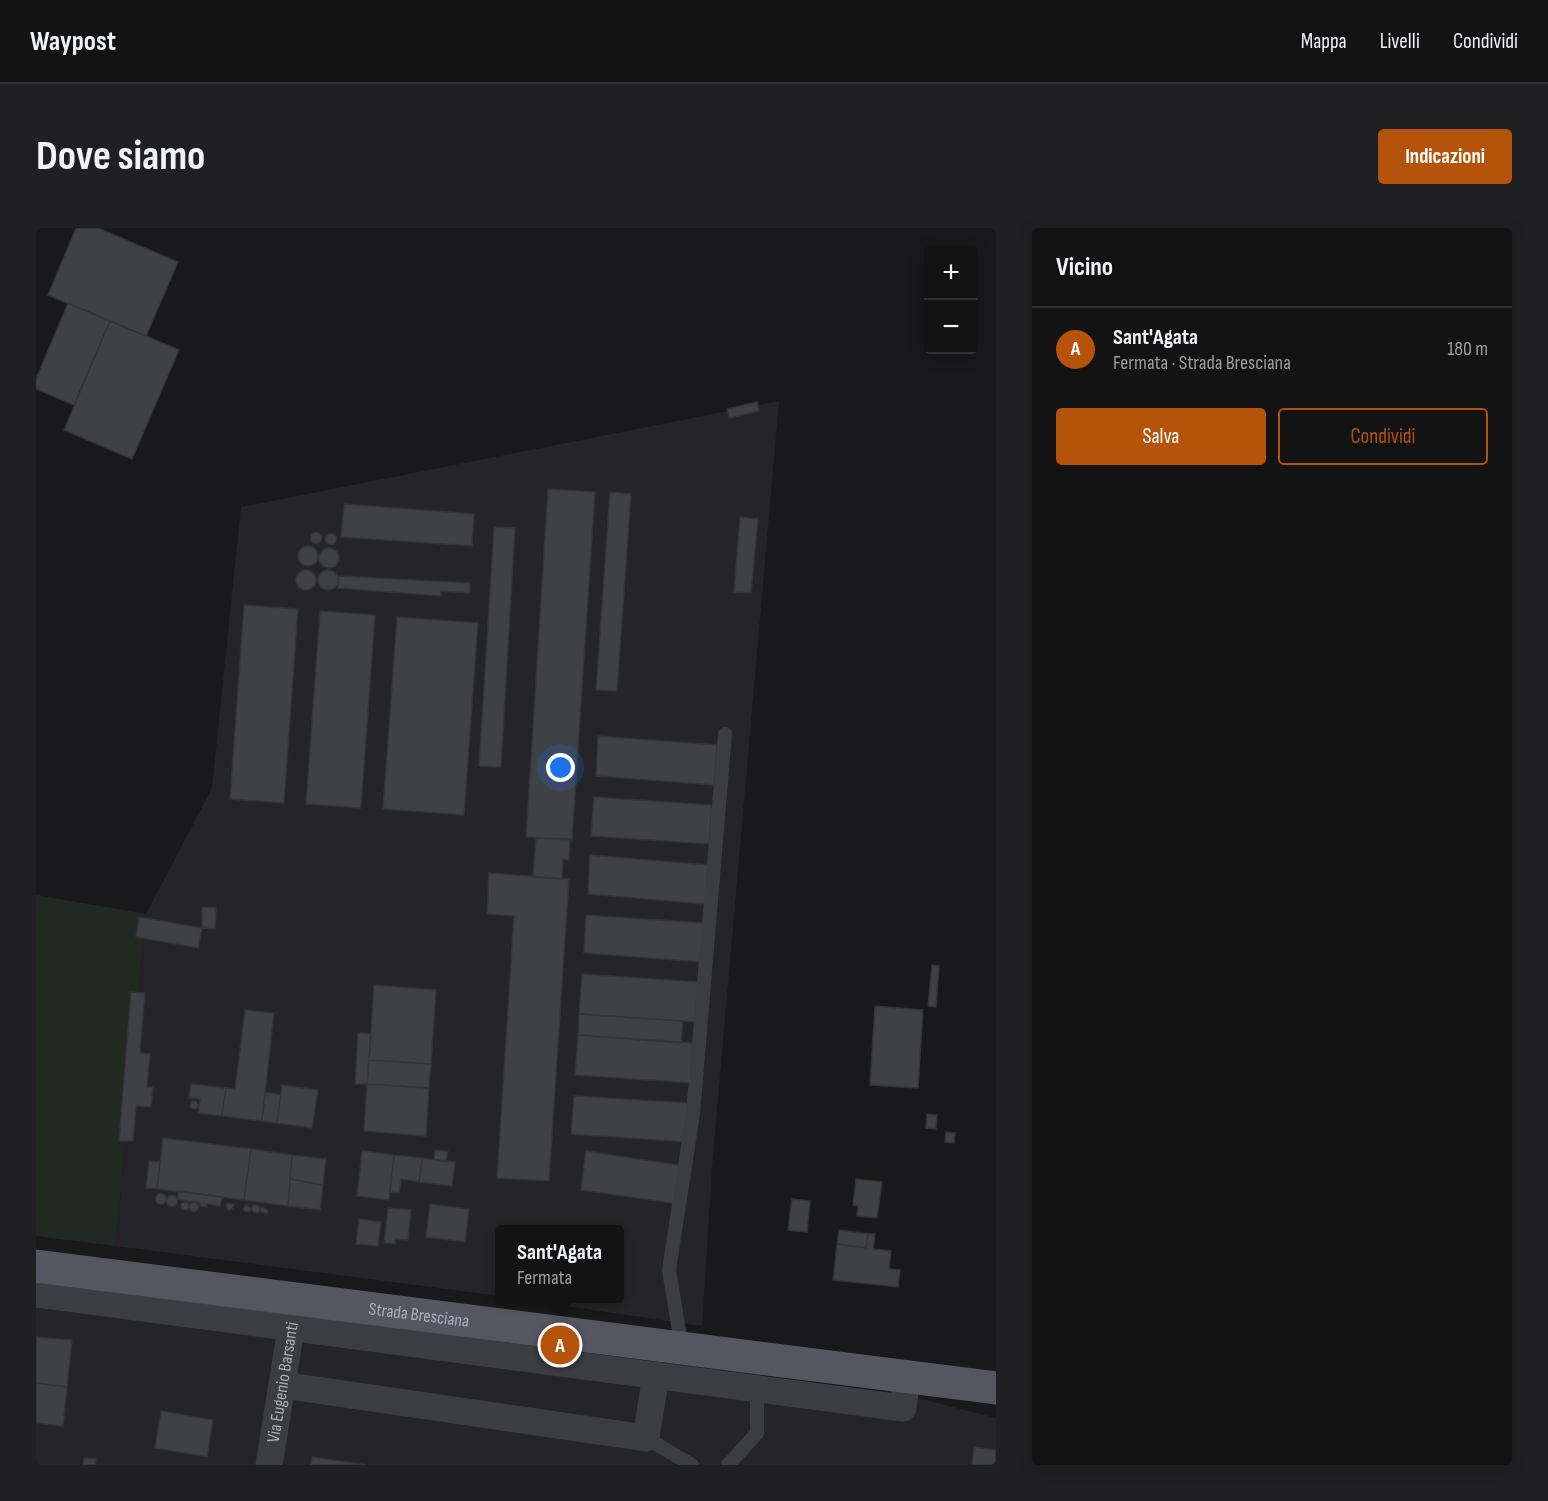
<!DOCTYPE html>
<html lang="it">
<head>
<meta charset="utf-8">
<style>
  body { margin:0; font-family:"Sofia Sans Condensed",sans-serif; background:#202022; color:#f1f3f6 }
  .controls { position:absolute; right:18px; top:18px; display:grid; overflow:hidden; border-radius:6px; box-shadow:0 3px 15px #0003 }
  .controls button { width:54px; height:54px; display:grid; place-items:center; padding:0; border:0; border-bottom:2px solid #323234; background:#131314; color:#f1f3f6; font:30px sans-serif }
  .you { position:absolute; left:525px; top:540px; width:21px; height:21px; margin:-15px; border:4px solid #fff; border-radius:50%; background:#1a73e8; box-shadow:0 0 0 9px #1a73e833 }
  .badge { display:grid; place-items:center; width:39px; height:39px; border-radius:50%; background:#b45309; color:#fff; font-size:20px; font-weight:700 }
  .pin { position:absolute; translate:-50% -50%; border:3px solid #fff; box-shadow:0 2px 6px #0006 }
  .popup { position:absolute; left:459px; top:997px; width:129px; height:78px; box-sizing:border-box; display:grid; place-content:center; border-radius:6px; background:#131314; filter:drop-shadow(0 2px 4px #0005); font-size:20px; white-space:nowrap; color:#9d9ea0 }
  .popup b { font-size:22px; color:#f1f3f6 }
  .popup::after { content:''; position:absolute; left:50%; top:100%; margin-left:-12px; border:12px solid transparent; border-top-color:#131314 }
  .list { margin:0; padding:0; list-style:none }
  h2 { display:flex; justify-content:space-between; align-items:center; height:78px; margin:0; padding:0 24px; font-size:26px }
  h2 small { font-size:20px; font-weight:400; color:#9d9ea0 }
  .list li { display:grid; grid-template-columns:39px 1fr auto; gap:18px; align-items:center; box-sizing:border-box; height:84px; padding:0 24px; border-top:2px solid #323234 }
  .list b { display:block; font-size:22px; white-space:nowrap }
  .list p { margin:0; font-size:20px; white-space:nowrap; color:#9d9ea0 }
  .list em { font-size:20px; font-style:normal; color:#9d9ea0 }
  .actions { display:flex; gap:12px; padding:18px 24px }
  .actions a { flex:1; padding:14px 0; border:2px solid #b45309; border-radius:6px; text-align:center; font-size:21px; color:#b45309 }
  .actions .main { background:#b45309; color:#fff }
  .map { position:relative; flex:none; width:960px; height:1237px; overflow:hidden; border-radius:6px }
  header { display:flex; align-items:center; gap:36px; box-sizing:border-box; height:84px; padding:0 30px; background:#131314; border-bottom:2px solid #323234 }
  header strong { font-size:28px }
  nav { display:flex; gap:33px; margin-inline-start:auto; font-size:21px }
  .intro { display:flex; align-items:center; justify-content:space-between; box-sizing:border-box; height:144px; padding:0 36px }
  h1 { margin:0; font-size:42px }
  .button { padding:15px 27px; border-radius:6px; background:#b45309; color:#fff; font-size:21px; font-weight:700 }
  main { display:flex; gap:36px; padding:0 36px }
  aside { flex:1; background:#131314; border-radius:6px; box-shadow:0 3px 15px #0003 }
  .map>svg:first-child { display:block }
  .built { fill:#252529 }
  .green { fill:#202a23 }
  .building { fill:#404146; stroke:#333338; stroke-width:1.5 }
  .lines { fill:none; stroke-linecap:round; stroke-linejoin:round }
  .lane { stroke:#3c3c43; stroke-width:14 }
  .street { stroke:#3c3c43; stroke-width:27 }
  .primary { stroke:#555660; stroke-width:33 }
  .labels { text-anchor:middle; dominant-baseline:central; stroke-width:4.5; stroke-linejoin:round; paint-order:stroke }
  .street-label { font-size:18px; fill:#aaaebc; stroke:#141416 }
</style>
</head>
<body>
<header>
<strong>Waypost</strong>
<nav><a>Mappa</a><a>Livelli</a><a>Condividi</a></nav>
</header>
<div class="intro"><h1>Dove siamo</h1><a class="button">Indicazioni</a></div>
<main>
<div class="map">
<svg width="960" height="1237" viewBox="0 0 960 1237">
  <rect width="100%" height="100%" fill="#19191b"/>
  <path class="built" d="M 743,173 L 676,939 L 666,1098 L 483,1071 L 584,1070 L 584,1002 L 464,1002 L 464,1068 L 80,1018 L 110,686 L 176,560 L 205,279 Z
    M 0,1054 L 874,1168 L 960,1190 L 960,1237 L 0,1237 Z"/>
  <path class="green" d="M 0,667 L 110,686 L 80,1018 L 0,1008 Z"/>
  <path class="building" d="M 40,0 L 62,0 L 142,34 L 110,108 L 12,67 Z
    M 32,75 L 74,93 L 38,177 L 0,161 L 0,151 Z
    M 74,93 L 143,122 L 96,231 L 28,202 Z
    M 721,174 L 723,183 L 693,190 L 691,181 Z
    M 512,261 L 559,264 L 536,612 L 490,609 Z
    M 574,264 L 595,266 L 581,463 L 560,462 Z
    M 308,276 L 438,286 L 436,318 L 305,309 Z
    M 704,289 L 722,291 L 715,365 L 698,364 Z
    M 458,299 L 479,300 L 465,539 L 443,538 Z
    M274.5 310a5.5 5.5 0 1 1 11 0a5.5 5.5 0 1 1-11 0Z
    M289.5 311a5.5 5.5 0 1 1 11 0a5.5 5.5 0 1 1-11 0Z
    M262 328a10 10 0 1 1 20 0a10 10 0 1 1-20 0Z
    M283 330a10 10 0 1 1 20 0a10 10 0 1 1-20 0Z
    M282 352a10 10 0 1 1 20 0a10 10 0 1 1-20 0Z
    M260 352a10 10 0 1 1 20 0a10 10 0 1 1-20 0Z
    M 303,348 L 434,355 L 434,365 L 405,363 L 405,368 L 302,360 Z
    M 208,377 L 262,381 L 248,575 L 194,571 Z
    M 284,383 L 339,387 L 325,580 L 270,576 Z
    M 361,389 L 442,395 L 428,587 L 347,581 Z
    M 562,508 L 681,517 L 678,557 L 560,548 Z
    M 558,569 L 676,577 L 673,616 L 555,608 Z
    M 500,610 L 534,611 L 533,632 L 527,631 L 526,651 L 497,649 Z
    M 554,627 L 672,637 L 669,676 L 552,666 Z
    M 453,645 L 533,651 L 513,953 L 461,950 L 478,688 L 451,686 Z
    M 166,679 L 180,680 L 179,701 L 166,700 Z
    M 550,687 L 668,695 L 665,734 L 548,725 Z
    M 103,689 L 166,700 L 162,720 L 100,709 Z
    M 896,737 L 903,738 L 900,779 L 892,778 Z
    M 546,746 L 663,754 L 660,794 L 543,786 Z
    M 338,757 L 400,762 L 395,836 L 333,832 Z
    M 95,764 L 109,765 L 104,825 L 114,826 L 111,859 L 117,859 L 115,879 L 100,878 L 97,913 L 83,913 Z
    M 839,778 L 887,782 L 882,860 L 834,857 Z
    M 209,782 L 238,785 L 226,893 L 186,888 L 190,860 L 199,861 Z
    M 543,786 L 647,793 L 645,815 L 542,807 Z
    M 322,805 L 335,806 L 331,856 L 319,856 Z
    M 542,807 L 659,815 L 656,855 L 539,847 Z
    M 333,832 L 395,836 L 393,860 L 331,856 Z
    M 155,856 L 190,860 L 186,888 L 162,885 L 164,871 L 153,870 Z
    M 331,856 L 393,860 L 390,908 L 328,903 Z
    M 246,857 L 282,862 L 276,900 L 241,895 Z
    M 229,864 L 245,867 L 241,895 L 226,893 Z
    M 538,868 L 654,875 L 651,914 L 535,906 Z
    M154 877a4 4 0 1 1 8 0a4 4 0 1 1-8 0Z
    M 891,886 L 901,887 L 900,901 L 890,900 Z
    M 910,904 L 919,905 L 918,915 L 909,914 Z
    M 127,910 L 215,921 L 208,972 L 121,961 Z
    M 215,921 L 256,927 L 252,978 L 208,972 Z
    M 399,922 L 412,923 L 410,934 L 398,932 Z
    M 326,923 L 358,927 L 353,972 L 321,968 Z
    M 550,923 L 648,938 L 642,976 L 545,962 Z
    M 256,927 L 290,931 L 287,957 L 254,951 Z
    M 358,927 L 386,930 L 383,954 L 365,951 L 363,965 L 354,964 Z
    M 386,930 L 419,934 L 416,958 L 383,954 Z
    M 113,933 L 124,934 L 121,961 L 110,960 Z
    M 254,951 L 287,957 L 284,982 L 252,978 Z
    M 820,951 L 846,954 L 841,990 L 821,988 L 822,978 L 817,977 Z
    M 142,963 L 186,969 L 184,978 L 171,976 L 171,979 L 164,978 L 164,975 L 142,971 Z
    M119.5 971a5.5 5.5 0 1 1 11 0a5.5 5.5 0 1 1-11 0Z
    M130.5 973a5.5 5.5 0 1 1 11 0a5.5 5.5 0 1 1-11 0Z
    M 756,971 L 774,973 L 771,1004 L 752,1002 Z
    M145 978a4 4 0 1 1 8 0a4 4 0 1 1-8 0Z
    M153.5 979a4.5 4.5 0 1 1 9 0a4.5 4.5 0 1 1-9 0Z
    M 192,975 L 198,977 L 196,981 L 192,982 L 190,977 Z
    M 394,976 L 433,981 L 429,1014 L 390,1009 Z
    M 210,977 L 215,980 L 214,983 L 210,984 L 207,981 Z
    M216 981a4 4 0 1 1 8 0a4 4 0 1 1-8 0Z
    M 227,979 L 232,983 L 230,986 L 224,983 L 224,980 Z
    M 352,980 L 375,982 L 372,1012 L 359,1011 L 359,1016 L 348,1015 Z
    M 323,991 L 345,994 L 342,1018 L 320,1016 Z
    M 803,1002 L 832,1006 L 830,1020 L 801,1016 Z
    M 832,1006 L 839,1006 L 837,1021 L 855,1023 L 853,1041 L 864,1042 L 862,1059 L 797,1052 L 801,1016 L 830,1020 Z
    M 0,1109 L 36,1112 L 31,1159 L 0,1155 Z
    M 0,1155 L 31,1159 L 27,1198 L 0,1195 Z
    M 125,1183 L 177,1192 L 171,1229 L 119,1220 Z
    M 938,1219 L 960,1222 L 960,1237 L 936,1237 Z
    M 276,1229 L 331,1237 L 275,1237 Z
    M 48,1230 L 60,1231 L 59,1237 L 47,1237 Z"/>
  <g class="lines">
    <path class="lane" d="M 646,1121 L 633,1042 L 657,886 L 689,506
      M 610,1210 L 656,1237
      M 692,1237 L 721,1205 L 721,1171 L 724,1160"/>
    <g class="street">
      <path d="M 0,1066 L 867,1180 L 871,1149"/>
      <path d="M 246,1157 L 610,1210 L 620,1147"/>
      <path id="s1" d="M 233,1237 L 258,1082"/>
    </g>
    <path class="primary" id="s2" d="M 0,1038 L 960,1160"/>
  </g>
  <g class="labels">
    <g class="street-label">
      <text stroke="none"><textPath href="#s2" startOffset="386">Strada Bresciana</textPath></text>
      <text stroke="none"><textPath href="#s1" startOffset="84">Via Eugenio Barsanti</textPath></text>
    </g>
  </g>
</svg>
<div class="controls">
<button>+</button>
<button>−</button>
</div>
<div class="you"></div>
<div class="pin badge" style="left:524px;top:1117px">A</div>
<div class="popup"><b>Sant'Agata</b>Fermata</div>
</div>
<aside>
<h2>Vicino<small></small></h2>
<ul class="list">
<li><span class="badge">A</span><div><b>Sant'Agata</b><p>Fermata · Strada Bresciana</p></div><em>180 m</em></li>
</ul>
<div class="actions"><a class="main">Salva</a><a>Condividi</a></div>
</aside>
</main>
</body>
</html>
